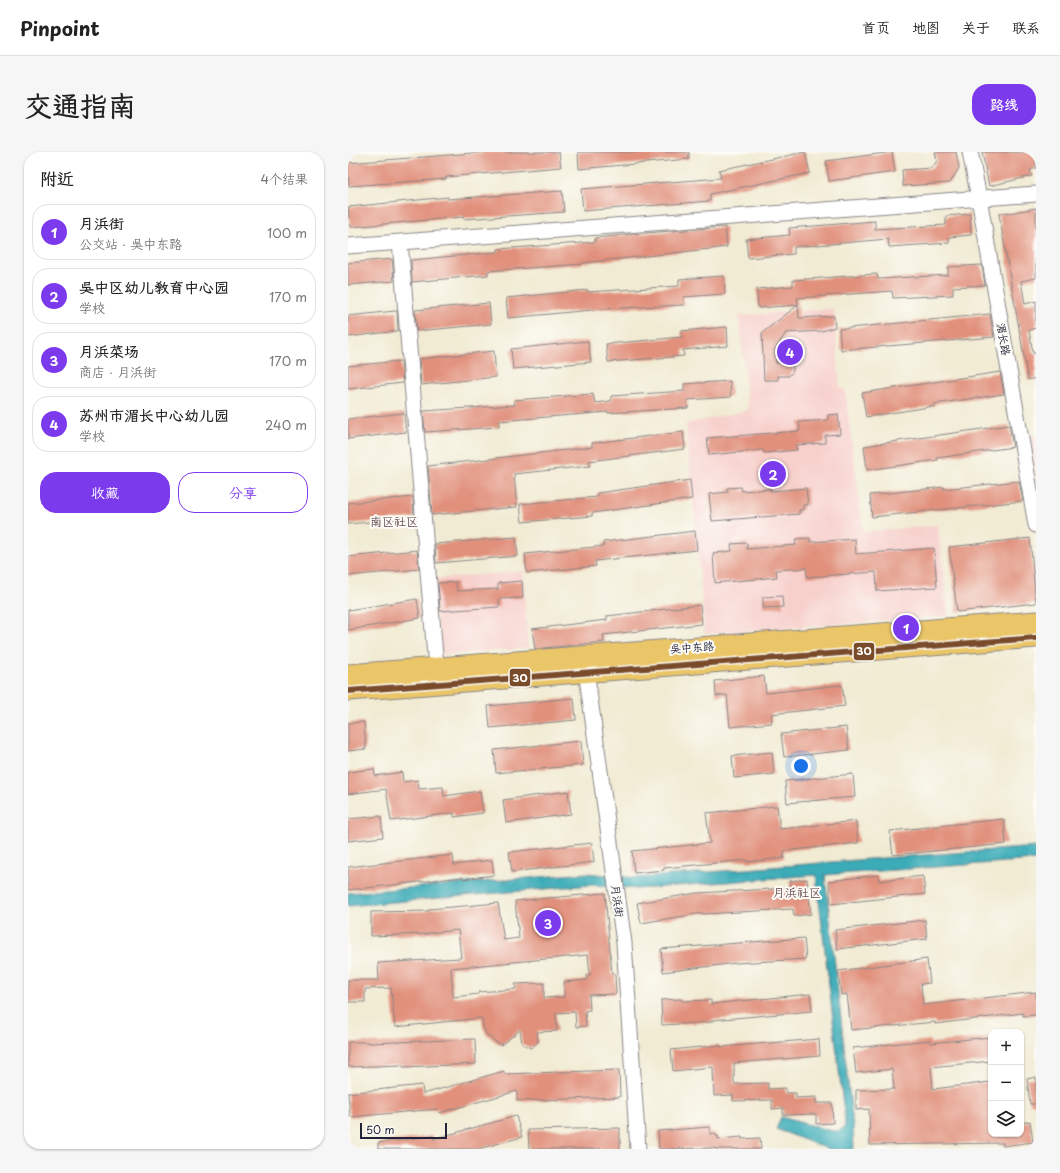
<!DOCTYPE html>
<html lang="zh">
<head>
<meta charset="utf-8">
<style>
  body { margin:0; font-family:"Playpen Sans","LXGW WenKai TC",sans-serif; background:#f6f6f6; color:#222 }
  .controls { position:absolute; right:12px; bottom:12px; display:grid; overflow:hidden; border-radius:8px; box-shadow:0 1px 3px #0004 }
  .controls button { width:36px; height:36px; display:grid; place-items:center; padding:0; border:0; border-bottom:1px solid #e0e0e0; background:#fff; color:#222; font:20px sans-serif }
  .scale { position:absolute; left:12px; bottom:10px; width:87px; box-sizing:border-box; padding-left:4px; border:2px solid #22223b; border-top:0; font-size:11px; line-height:14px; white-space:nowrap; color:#22223b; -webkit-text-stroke:3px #fdfcf7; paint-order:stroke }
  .you { position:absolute; left:453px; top:614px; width:14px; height:14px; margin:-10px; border:3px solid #fff; border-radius:50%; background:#1a73e8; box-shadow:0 0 0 6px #1a73e833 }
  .badge { display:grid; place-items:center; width:26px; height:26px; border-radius:50%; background:#7c3aed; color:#fff; font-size:13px; font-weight:700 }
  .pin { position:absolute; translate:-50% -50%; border:2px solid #fff; box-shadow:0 1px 4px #0006 }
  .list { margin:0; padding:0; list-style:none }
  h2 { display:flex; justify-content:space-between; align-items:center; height:52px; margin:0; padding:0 16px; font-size:17px }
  h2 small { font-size:13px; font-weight:400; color:#767676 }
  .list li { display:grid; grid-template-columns:26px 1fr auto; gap:12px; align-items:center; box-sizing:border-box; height:56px; margin:0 8px 8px; padding:0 8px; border:1px solid #e0e0e0; border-radius:16px }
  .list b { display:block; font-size:15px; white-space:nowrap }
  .list p { margin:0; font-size:13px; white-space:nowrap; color:#767676 }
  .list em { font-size:13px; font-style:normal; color:#767676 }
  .actions { display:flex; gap:8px; padding:12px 16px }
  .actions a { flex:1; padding:9px 0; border:1px solid #7c3aed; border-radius:16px; text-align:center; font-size:14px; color:#7c3aed }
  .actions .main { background:#7c3aed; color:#fff }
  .icon { flex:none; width:22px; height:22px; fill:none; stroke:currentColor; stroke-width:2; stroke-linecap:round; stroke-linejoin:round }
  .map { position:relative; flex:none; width:688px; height:997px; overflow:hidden; border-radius:16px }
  header { display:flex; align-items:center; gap:24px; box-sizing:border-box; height:56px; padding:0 20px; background:#fff; border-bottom:1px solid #e0e0e0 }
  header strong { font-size:19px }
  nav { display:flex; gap:22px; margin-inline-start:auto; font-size:14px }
  .intro { display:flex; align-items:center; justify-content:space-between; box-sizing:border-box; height:96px; padding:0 24px }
  h1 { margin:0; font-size:28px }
  .button { padding:10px 18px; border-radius:16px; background:#7c3aed; color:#fff; font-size:14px; font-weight:700 }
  main { display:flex; gap:24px; padding:0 24px }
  aside { flex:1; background:#fff; border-radius:16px; box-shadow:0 1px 3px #0004 }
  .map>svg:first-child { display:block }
  .built { fill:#f7d0cc }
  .water { fill:#3babb7; stroke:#2e6679 }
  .building { fill:#e1907b; fill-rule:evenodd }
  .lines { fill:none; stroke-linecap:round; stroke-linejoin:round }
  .minor-casing { stroke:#8a8687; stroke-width:17 }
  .major-casing { stroke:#8a8687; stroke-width:21 }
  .minor { stroke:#fff; stroke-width:15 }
  .major { stroke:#ebc669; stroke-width:19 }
  .bus-1-casing { stroke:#fdfcf7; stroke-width:9 }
  .bus-1 { stroke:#7a4b2a; stroke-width:6 }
  .labels { text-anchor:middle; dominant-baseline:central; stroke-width:4; stroke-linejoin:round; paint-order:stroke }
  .street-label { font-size:11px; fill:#22223b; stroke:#fdfcf7 }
  .neighbourhood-label { font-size:12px; fill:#654851; stroke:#fdfcf7 }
  .line-badge { stroke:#fdfcf7; stroke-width:1.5 }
  .badge-label { font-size:11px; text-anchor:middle; font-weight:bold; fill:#fff }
</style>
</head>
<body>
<header>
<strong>Pinpoint</strong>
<nav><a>首页</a><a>地图</a><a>关于</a><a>联系</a></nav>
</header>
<div class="intro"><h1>交通指南</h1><a class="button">路线</a></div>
<main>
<aside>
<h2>附近<small>4个结果</small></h2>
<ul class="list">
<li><span class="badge">1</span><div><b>月浜街</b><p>公交站 · 吴中东路</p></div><em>100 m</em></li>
<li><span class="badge">2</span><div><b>吴中区幼儿教育中心园</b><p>学校</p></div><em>170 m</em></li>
<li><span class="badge">3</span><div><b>月浜菜场</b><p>商店 · 月浜街</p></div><em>170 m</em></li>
<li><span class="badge">4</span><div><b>苏州市湄长中心幼儿园</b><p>学校</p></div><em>240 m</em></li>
</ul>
<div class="actions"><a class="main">收藏</a><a>分享</a></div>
</aside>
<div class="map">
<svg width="688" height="997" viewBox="0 0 688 997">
  <rect width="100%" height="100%" fill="#fdfcf7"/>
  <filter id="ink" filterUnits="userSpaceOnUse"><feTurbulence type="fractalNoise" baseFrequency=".025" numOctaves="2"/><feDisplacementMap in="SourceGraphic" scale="8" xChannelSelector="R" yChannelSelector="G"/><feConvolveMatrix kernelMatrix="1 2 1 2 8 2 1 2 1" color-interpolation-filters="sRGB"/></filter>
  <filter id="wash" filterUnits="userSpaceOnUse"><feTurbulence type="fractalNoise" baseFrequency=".012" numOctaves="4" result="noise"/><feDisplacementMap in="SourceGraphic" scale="16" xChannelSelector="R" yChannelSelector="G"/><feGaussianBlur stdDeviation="0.9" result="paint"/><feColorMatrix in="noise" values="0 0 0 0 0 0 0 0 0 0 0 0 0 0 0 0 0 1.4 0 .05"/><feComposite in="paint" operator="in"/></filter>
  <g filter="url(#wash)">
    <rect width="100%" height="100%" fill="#f1ebd3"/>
    <path class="built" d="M 486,156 L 492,237 L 497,236 L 515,380 L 590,373 L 600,464 L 357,482 L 338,272 L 400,258 L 391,164 Z
      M 688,284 L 688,329 L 681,285 Z
      M 175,419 L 180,496 L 92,503 L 85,427 Z"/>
    <path class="water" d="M 688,695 L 688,708 L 477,723 L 505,974 L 506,997 L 480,997 L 428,977 L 433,965 L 484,979 L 490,979 L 496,976 L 497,970 L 468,723 L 289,737 L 243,733 L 0,754 L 0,741 L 239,721 L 288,726 L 520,707 Z"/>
    <g id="blocks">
      <path class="building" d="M 138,0 L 211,0 L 213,15 L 98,25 L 98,27 L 1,34 L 0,11 Z
        M 230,0 L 341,0 L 341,7 L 231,17 Z
        M 457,0 L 462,21 L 362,42 L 362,49 L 235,59 L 233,37 L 373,26 L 371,18 Z
        M 544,0 L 547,20 L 481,29 L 478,9 Z
        M 587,0 L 608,0 L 611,16 L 602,31 L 555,34 L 554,18 L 584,16 L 589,9 Z
        M 634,0 L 688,0 L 688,16 L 682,18 L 684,24 L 641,34 Z
        M 214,39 L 216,60 L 116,67 L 115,65 L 2,75 L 0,55 L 100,45 L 100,47 Z
        M 688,56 L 688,126 L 673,129 L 677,152 L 688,149 L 688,176 L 681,178 L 685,201 L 688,201 L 688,226 L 680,228 L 651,62 L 661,60 L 661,61 Z
        M 622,62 L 623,83 L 601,85 L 601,91 L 541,95 L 540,87 L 446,95 L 446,102 L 400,106 L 398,87 L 442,83 L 441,76 L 527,69 L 527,77 L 598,73 L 598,64 Z
        M 377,75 L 379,95 L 235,111 L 235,112 L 140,119 L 140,123 L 64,130 L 63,108 L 150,100 L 150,97 L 247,90 L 247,86 L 285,82 Z
        M 44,107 L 46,129 L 0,133 L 0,111 Z
        M 634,113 L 637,133 L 605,135 L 605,143 L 545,146 L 544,139 L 449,146 L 450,153 L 410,156 L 409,137 L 445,134 L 445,128 L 529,122 L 530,127 L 600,123 L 600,115 Z
        M 376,124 L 377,142 L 335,145 L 336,153 L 254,157 L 160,166 L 158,146 L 240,138 L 240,140 L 331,134 L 331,127 Z
        M 141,151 L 143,172 L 69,179 L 67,158 Z
        M 450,153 L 451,166 L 486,164 L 487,175 L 474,179 L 438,181 L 427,197 L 428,211 L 441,210 L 445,215 L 445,219 L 441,224 L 430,224 L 430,228 L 416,228 L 414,181 Z
        M 47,159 L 49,159 L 50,179 L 0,185 L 0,164 Z
        M 642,162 L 646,185 L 493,198 L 491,177 Z
        M 379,175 L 380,194 L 335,198 L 336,204 L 260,210 L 258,192 L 334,185 L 333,179 Z
        M 240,189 L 243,210 L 165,217 L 163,197 Z
        M 146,199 L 148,225 L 73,233 L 71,207 Z
        M 52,209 L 53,209 L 55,231 L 0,237 L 0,214 Z
        M 652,220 L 656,242 L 586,252 L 587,254 L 518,265 L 514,241 Z
        M 382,229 L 383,245 L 339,248 L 340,256 L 260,261 L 260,260 L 151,269 L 151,275 L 77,280 L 75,259 L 167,253 L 166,248 L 245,242 L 247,251 L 263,249 L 263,244 L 336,239 L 336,232 Z
        M 56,261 L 58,280 L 0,287 L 0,267 Z
        M 490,262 L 492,282 L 477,283 L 477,291 L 448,293 L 449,298 L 416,301 L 415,298 L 361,303 L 359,286 L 452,279 L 451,270 L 480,268 L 480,263 Z
        M 661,273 L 665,295 L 589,306 L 590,308 L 519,318 L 516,294 Z
        M 335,280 L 337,297 L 241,309 L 242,314 L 166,322 L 169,355 L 84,363 L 80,314 L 244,295 L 244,291 Z
        M 342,328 L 344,347 L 244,361 L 244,364 L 174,370 L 172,352 L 249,345 L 249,341 Z
        M 671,329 L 675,349 L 524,365 L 522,343 L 596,335 L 596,337 Z
        M 393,335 L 394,339 L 423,337 L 423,339 L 458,336 L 460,353 L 455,353 L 455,358 L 451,358 L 451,362 L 364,369 L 361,342 L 380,340 L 379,336 Z
        M 65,345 L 66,365 L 65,365 L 65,366 L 0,372 L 0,351 Z
        M 347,379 L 349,398 L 247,409 L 248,414 L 179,421 L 177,402 L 256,394 L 255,390 Z
        M 168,385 L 170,404 L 88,411 L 87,392 Z
        M 462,386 L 462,390 L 507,387 L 508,402 L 586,396 L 589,435 L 529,439 L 528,420 L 459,425 L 458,416 L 428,418 L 429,425 L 367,431 L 365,401 L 384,399 L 383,392 L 399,391 L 399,397 L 448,393 L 447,387 Z
        M 682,386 L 688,451 L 609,460 L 601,395 Z
        M 69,398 L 71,417 L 0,424 L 0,405 Z
        M 174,429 L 175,446 L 151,447 L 151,455 L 92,459 L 90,431 L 108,430 L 109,439 L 150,437 L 150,431 Z
        M 434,444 L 435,455 L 415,456 L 415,445 Z
        M 69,447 L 72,466 L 0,478 L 0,458 Z
        M 352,453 L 354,472 L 255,483 L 256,490 L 187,497 L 184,477 L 259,468 L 259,464 Z
        M 416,524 L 418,541 L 494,533 L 497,554 L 423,562 L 424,571 L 382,575 L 379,543 L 368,544 L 367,529 Z
        M 226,546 L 228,568 L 142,576 L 140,554 Z
        M 16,570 L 18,597 L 0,599 L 0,571 Z
        M 498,575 L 501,598 L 436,605 L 433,582 Z
        M 233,589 L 235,613 L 148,621 L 146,598 Z
        M 424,600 L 426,622 L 386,626 L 384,604 Z
        M 26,617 L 27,624 L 54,620 L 55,630 L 70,628 L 71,637 L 95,635 L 96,644 L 132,639 L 135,661 L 106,665 L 106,661 L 43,669 L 38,637 L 0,642 L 0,620 Z
        M 505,622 L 507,645 L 439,651 L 437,629 Z
        M 220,639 L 223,662 L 158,671 L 155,648 Z
        M 429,654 L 432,677 L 508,669 L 510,691 L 436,699 L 436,706 L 399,710 L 399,708 L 316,716 L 316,718 L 286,721 L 284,699 L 362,691 L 358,661 Z
        M 33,664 L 35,685 L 0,689 L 0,667 Z
        M 656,667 L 658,692 L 545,703 L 542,679 Z
        M 244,691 L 246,710 L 164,720 L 161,700 Z
        M 105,703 L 106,713 L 144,708 L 146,723 L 115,727 L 115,725 L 0,738 L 0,715 Z
        M 530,723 L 531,729 L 575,724 L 577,742 L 483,752 L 481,729 Z
        M 459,727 L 463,762 L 446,764 L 445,757 L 355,762 L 355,761 L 293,771 L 289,751 L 349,741 L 442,736 L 442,729 Z
        M 257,741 L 264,822 L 267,822 L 268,842 L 241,843 L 242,858 L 237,859 L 238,874 L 228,875 L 227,860 L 208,861 L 209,879 L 189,880 L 190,890 L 183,896 L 174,892 L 172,878 L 153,893 L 148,890 L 138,882 L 135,875 L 134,866 L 47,875 L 43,836 L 17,837 L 17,850 L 0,850 L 0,828 L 31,828 L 30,811 L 113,806 L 110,778 L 80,781 L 80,782 L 23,784 L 23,760 L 81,759 L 81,757 L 150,751 L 156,788 L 171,786 L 167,749 ZM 240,803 L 242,823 L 239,823 L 239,828 L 216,830 L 216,845 L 196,846 L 196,831 L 167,832 L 168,837 L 131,840 L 131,842 L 105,845 L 103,816 Z
        M 577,768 L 579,787 L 489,797 L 487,778 Z
        M 456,786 L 458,807 L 388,811 L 315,820 L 313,797 Z
        M 579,807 L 582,831 L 573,832 L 575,853 L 688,840 L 688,863 L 675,864 L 675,861 L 587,872 L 587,870 L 503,878 L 499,842 L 493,843 L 490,819 Z
        M 462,842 L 464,859 L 364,868 L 364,870 L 314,873 L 313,848 L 333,847 L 334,849 L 363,848 L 363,852 Z
        M 643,885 L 643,909 L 583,915 L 585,937 L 643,930 L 643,982 L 673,982 L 673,971 L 682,969 L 685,990 L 655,994 L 655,991 L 522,993 L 521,957 L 508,958 L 508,938 L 546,937 L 544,917 L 508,921 L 505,896 L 582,888 L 582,891 Z
        M 127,887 L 128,912 L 55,915 L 55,913 L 0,915 L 0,890 L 21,890 L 21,891 Z
        M 471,887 L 472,904 L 386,911 L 386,932 L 420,931 L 420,937 L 438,936 L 438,941 L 448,941 L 448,946 L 468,945 L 468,951 L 484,951 L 485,971 L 468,972 L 468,962 L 435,963 L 435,956 L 424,957 L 424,948 L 385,949 L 385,943 L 366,944 L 365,915 L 325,919 L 323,898 L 372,893 L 372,895 Z
        M 271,918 L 272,945 L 169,949 L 169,939 L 91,961 L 90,957 L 2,965 L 0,941 L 74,933 L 75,942 L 156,919 L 156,922 Z
        M 688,925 L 688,952 L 682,952 L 679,927 Z
        M 168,964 L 174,985 L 130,997 L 30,997 L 30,991 L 85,984 L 85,987 Z
        M 362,975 L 362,982 L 367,981 L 368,984 L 370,984 L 370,987 L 394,985 L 394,987 L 412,986 L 413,997 L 367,997 L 367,996 L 311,997 L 310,979 Z
        M 272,976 L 272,997 L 181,997 L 180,978 Z"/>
    </g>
  </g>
  <g filter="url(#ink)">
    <use href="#blocks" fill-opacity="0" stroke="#8a8687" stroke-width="1"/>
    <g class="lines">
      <g class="minor-casing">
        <path id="minor" d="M 622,0 L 631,46 L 688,373
          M 52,90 L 88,515
          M 0,94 L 688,42
          M 237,511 L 276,791 L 290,997"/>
      </g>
      <g class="major-casing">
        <path id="major" d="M 0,522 L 688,469
          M 0,539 L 688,486"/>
      </g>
      <use href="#minor" class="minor"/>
      <use href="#major" class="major"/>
      <g class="bus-1-casing">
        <path id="bus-1" d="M 0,539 L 688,486"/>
      </g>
      <use href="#bus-1" class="bus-1"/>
    </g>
  </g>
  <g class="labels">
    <g class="street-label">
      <text transform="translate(656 187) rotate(80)">湄长路</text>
      <text transform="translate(344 495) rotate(-4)">吴中东路</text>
      <text transform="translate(270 749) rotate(82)">月浜街</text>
    </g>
    <g class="neighbourhood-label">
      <text x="46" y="369">南区社区</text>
      <text x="449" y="740">月浜社区</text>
    </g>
  </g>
  <g class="line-badge">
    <rect x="505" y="490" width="22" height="19" rx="4" fill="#7a4b2a"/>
    <rect x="161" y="516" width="22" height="19" rx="4" fill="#7a4b2a"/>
  </g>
  <g class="badge-label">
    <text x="516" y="503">30</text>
    <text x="172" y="530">30</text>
  </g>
</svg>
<div class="controls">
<button>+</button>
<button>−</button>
<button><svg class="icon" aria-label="layers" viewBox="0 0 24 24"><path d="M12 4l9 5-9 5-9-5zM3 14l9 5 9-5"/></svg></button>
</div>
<div class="scale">50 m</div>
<div class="you"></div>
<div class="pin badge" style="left:558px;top:476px">1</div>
<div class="pin badge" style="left:425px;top:322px">2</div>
<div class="pin badge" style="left:200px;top:771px">3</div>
<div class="pin badge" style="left:442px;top:200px">4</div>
</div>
</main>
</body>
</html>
